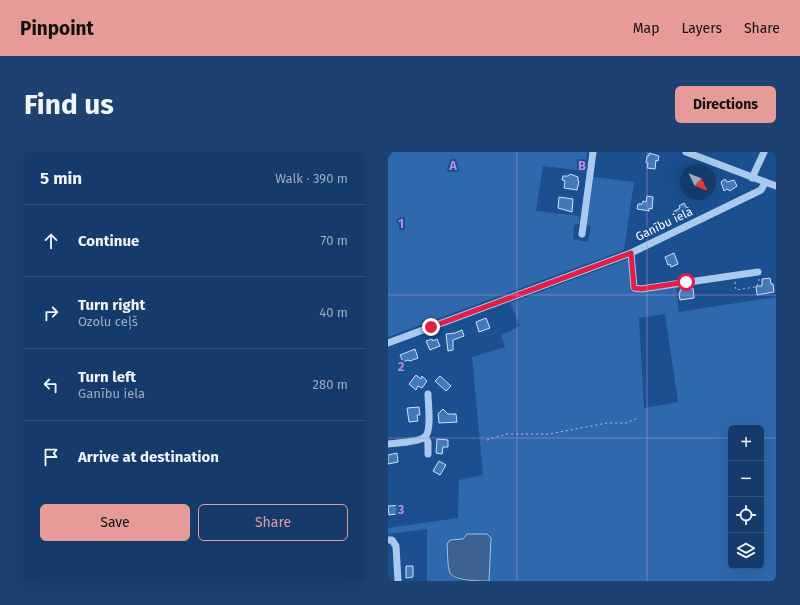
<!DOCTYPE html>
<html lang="en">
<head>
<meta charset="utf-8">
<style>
  body { margin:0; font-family:"Fira Sans",sans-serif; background:#1d4271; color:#f1f3f6 }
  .controls { position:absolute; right:12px; bottom:12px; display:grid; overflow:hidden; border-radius:6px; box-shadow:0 4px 16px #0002 }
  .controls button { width:36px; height:36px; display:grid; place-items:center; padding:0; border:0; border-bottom:1px solid #33557e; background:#143b6b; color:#f1f3f6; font:20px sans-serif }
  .compass { position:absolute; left:292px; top:12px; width:36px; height:36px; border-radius:50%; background:#143b6b; box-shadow:0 4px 16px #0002; rotate:133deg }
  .stop { position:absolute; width:12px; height:12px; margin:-9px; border:3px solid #e11d48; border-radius:50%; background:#fff }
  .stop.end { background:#e11d48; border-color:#fff; box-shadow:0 1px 4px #0008 }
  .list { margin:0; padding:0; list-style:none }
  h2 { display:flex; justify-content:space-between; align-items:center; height:52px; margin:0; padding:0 16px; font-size:17px }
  h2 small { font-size:13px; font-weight:400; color:#9dadc1 }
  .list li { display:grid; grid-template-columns:26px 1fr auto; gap:12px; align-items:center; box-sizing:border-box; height:72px; padding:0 16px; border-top:1px solid #33557e }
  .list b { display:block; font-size:15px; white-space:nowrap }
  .list p { margin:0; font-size:13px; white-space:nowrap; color:#9dadc1 }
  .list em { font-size:13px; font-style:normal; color:#9dadc1 }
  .actions { display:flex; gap:8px; padding:12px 16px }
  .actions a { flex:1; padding:9px 0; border:1px solid #e69b98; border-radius:6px; text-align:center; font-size:14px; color:#e69b98 }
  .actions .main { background:#e69b98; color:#111 }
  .icon { flex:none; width:22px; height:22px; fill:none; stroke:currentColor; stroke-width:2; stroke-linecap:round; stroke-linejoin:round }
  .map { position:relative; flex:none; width:388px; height:429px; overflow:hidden; border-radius:6px }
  header { display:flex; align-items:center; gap:24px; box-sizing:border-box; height:56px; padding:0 20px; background:#e69b98; color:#111 }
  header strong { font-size:19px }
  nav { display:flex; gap:22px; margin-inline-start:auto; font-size:14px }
  .intro { display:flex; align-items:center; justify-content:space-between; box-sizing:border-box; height:96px; padding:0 24px }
  h1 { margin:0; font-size:28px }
  .button { padding:10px 18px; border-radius:6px; background:#e69b98; color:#111; font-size:14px; font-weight:700 }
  main { display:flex; gap:24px; padding:0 24px }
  aside { flex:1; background:#143b6b; border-radius:6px; box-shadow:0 4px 16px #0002 }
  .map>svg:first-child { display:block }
  .green { fill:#2e69ad; fill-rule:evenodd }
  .water { fill:#3c6290; stroke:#9cc4f0 }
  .building { fill:#4478b7; stroke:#cfe3fa }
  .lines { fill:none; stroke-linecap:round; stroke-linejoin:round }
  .path { stroke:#a9c9ee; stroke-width:1; stroke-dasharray:2 3; stroke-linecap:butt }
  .minor { stroke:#a9c9ee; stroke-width:7 }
  .route { stroke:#e11d48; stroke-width:5 }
  .grid { fill:none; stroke:#b68bdc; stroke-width:1; stroke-opacity:0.55 }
  .labels { text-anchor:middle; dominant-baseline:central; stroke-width:4; stroke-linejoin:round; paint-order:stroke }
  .street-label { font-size:12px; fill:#fff; stroke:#1b4f8f }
  .grid-label { font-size:13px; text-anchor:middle; font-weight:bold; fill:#b68bdc; stroke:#1b4f8f; stroke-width:4; stroke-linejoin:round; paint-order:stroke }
</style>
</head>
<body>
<header>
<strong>Pinpoint</strong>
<nav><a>Map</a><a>Layers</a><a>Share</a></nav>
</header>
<div class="intro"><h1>Find us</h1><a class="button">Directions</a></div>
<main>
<aside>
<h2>5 min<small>Walk · 390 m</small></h2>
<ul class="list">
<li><svg class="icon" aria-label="ahead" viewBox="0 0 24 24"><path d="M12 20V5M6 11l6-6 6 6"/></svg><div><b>Continue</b></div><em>70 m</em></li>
<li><svg class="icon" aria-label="right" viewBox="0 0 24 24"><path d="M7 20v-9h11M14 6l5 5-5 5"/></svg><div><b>Turn right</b><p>Ozolu ceļš</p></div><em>40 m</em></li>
<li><svg class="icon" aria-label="left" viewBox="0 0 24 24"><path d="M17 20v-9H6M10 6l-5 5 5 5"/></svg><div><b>Turn left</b><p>Ganību iela</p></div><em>280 m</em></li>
<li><svg class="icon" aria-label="arrive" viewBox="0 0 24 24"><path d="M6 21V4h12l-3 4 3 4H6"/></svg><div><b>Arrive at destination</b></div></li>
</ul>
<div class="actions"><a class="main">Save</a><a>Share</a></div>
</aside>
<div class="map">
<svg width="388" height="429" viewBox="0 0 388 429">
  <rect width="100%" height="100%" fill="#1b4f8f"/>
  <path class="green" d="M 4,0 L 199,0 L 197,19 L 155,14 L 148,59 L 191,64 L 191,72 L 186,73 L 185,87 L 200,90 L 203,74 L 199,73 L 205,25 L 246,30 L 236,98 L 0,185 L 0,7 Z
    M 241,107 L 242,139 L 288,134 L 291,160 L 388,145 L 388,429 L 101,429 L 103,387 L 62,388 L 64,425 L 73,429 L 39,429 L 39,377 L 0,382 L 0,376 L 70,366 L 71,328 L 95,323 L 84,205 L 117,195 L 113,183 L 132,174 L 122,151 ZM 277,162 L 290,250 L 256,256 L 251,166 ZM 343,276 L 373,276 L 373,414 L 343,414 Z"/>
  <path class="water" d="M 79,382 L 99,382 L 103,386 L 101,429 C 92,429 66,429 62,421 C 59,413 60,401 59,392 L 62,388 L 75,387 Z"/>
  <path class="building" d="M 261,1 L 271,4 L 270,9 L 268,8 L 267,17 L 259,16 L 260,11 L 258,11 L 259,4 L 261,4 Z
    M 182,22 L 190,25 L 190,29 L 191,29 L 189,38 L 176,36 L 177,29 L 174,28 L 175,24 L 180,24 Z
    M 337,27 L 339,30 L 346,28 L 349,34 L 342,39 L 339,37 L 336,39 L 333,30 Z
    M 259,44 L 265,45 L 264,57 L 261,56 L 261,59 L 249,57 L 250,52 L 254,52 L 255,49 L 258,50 Z
    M 171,45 L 185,47 L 184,60 L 170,56 Z
    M 296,51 L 298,55 L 301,56 L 300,58 L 301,60 L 297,62 L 297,64 L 289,66 L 285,60 L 292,56 L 291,54 Z
    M 286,101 L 290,112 L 283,115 L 282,112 L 280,113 L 277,105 Z
    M 382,126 L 383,132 L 385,132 L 386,140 L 369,143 L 368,134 L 374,134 L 374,127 Z
    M 305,136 L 306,146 L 292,148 L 291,141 L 292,141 L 292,138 Z
    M 98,166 L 102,176 L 91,180 L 88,170 Z
    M 74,178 L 76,184 L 65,188 L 65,198 L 60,199 L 58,182 L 67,181 Z
    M 44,187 L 45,189 L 49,187 L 52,194 L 42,198 L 38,189 Z
    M 27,197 L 30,206 L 22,209 L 20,208 L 15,210 L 12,203 Z
    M 28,223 L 33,227 L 34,224 L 39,229 L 34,236 L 30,234 L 28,238 L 21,232 Z
    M 52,224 L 63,234 L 58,239 L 47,229 Z
    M 31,255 L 32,263 L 29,263 L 30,269 L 21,270 L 19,256 Z
    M 55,257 L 60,262 L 68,262 L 69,270 L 51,271 L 50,262 Z
    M 49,287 L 60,288 L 60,295 L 55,295 L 54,302 L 48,301 Z
    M 9,301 L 10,310 L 0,312 L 0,303 Z
    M 51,309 L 58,313 L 52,323 L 45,319 Z
    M 13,353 L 14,361 L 1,363 L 0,354 Z
    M 18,414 L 25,414 L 25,425 L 18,426 Z"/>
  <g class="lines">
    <path class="path" d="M 347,130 L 348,138 L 367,135 L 371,131 L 371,127
      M 99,288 L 119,282 L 161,282 L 219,271 L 238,271 L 250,266"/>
    <path class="minor" d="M 298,0 L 388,34
      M 364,26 L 376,0
      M 194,82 L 205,0
      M 243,101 L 246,136 L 253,137 L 370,120
      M 0,191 L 243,101 L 373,38 L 377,31
      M 37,285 L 40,290 L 40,302
      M 0,292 C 9,291 31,290 37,285 C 44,279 40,251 40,242
      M 0,388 L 4,388 L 8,394 L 10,429"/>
  </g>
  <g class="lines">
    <path class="route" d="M 43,175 L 243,101 L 246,136 L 253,137 L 298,130"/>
  </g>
  <path class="grid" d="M 129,0 L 129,429M 259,0 L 259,429M 0,143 L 388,143M 0,286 L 343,286M 373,286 L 388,286"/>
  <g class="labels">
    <g class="street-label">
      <text transform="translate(276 72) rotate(-26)">Ganību iela</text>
    </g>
  </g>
  <g class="grid-label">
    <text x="65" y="18">A</text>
    <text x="194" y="18">B</text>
    <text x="13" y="76">1</text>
    <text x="13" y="219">2</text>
    <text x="13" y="362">3</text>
  </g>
</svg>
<div class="controls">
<button>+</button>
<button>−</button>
<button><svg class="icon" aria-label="locate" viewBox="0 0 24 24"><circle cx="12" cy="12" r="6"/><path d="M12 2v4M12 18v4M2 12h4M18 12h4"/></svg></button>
<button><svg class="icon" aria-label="layers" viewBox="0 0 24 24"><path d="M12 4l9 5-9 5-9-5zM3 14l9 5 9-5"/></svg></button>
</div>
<svg class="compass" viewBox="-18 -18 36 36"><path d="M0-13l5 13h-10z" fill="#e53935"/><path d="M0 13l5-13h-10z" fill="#9dadc1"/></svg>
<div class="stop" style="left:298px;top:130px"></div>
<div class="stop end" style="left:43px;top:175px"></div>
</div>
</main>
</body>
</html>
